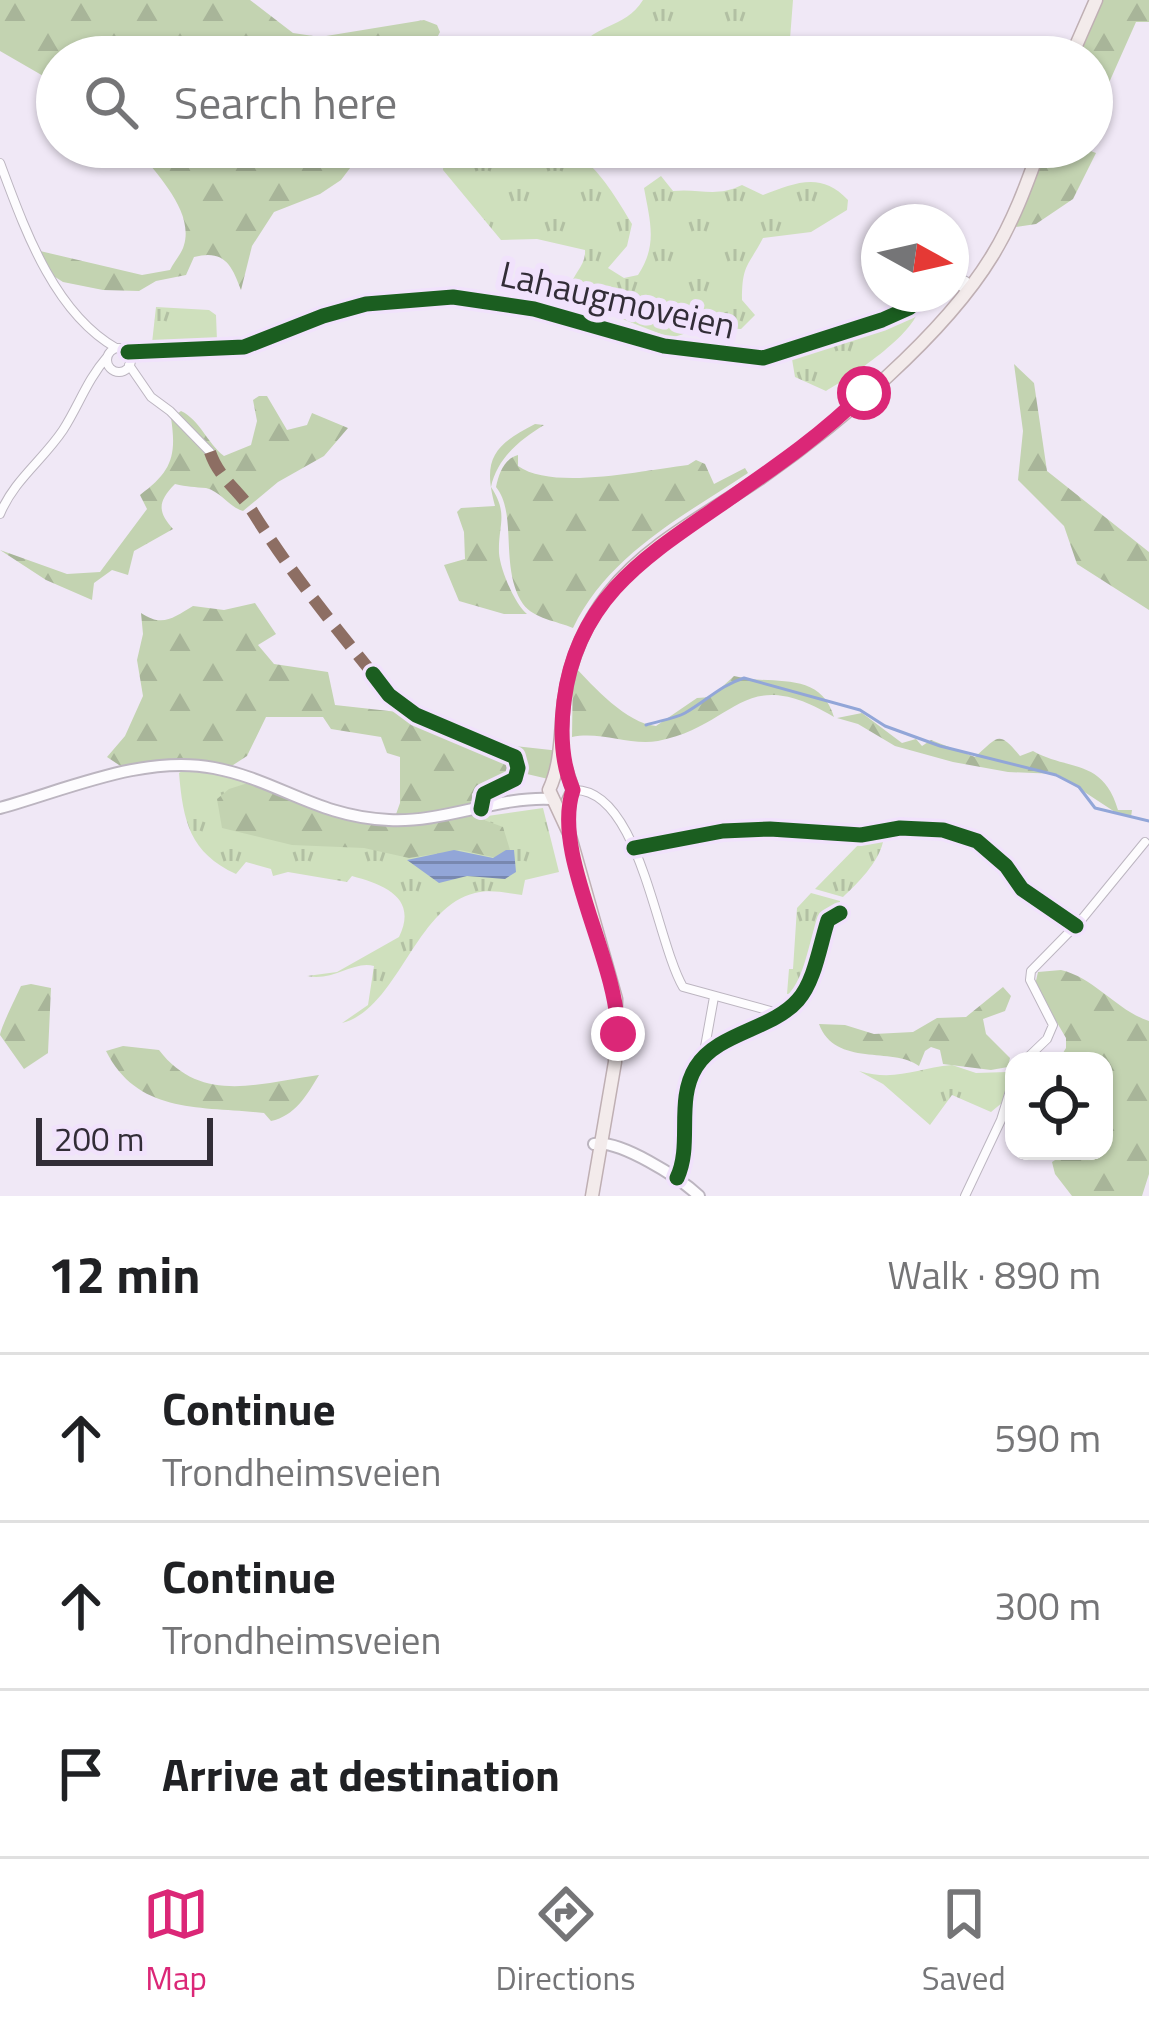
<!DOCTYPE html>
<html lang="en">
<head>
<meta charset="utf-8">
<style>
  body { margin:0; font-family:"Titillium Web",sans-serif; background:#f2f2f2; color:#202124 }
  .controls { position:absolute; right:36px; bottom:36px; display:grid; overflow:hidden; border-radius:24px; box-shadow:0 3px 9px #0004 }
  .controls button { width:108px; height:108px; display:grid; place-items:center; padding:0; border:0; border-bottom:3px solid #e0e0e0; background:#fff; color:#202124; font:60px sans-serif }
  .compass { position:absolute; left:861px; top:204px; width:108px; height:108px; border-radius:50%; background:#fff; box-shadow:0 3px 9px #0004; rotate:98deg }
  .scale { position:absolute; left:36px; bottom:30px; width:177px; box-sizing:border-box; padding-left:12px; border:6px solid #322d37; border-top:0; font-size:33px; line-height:42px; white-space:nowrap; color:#322d37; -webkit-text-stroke:9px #f1e2fc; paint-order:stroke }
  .stop { position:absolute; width:36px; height:36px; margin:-27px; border:9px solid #db2777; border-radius:50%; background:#fff }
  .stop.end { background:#db2777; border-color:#fff; box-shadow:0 3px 12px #0008 }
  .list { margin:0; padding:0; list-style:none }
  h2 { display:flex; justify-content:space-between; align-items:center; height:156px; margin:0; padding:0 48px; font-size:51px }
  h2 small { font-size:39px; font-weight:400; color:#757577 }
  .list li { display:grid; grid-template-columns:78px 1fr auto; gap:36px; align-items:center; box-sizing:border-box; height:168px; padding:0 48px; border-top:3px solid #e0e0e0 }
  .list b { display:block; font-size:45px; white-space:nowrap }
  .list p { margin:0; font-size:39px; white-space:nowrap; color:#757577 }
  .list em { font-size:39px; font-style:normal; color:#757577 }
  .icon { flex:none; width:66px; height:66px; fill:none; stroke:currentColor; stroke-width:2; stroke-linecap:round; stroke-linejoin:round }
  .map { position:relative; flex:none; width:1149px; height:1196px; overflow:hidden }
  .search { position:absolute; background:#fff; box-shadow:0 3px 9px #0004; left:36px; right:36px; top:36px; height:132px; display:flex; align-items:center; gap:30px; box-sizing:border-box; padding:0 42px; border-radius:66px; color:#757577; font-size:45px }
  .sheet { height:660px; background:#fff }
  nav { display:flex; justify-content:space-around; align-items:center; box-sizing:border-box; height:168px; border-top:3px solid #e0e0e0; background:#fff; font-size:33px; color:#757577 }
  nav a { display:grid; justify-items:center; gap:6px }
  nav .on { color:#db2777 }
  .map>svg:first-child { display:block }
  .grass { fill:url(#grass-tufts) }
  .forest { fill:url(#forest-firs) }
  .water { fill:url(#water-rules) }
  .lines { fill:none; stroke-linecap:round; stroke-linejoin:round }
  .stream { stroke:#92a6d8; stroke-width:3 }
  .minor-casing { stroke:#bcb5c0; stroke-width:10 }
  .secondary-casing { stroke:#bcb5c0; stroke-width:14 }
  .primary-casing { stroke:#bfafb3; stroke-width:15 }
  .minor { stroke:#fdfcfe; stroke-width:8 }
  .secondary { stroke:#fdfcfe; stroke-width:10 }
  .primary { stroke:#f3ebeb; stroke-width:12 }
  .quiet { stroke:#8d6e63; stroke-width:12; stroke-dasharray:24 12; stroke-linecap:butt }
  .cycleway-casing { stroke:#f1e2fc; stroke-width:22 }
  .cycleway { stroke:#1b5e20; stroke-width:15 }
  .route { stroke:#db2777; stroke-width:15 }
  .labels { text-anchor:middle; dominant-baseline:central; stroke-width:12; stroke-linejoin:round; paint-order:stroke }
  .street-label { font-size:36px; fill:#322d37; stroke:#f1e2fc }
</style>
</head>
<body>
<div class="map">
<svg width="1149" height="1196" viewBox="0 0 1149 1196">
  <defs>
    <pattern id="grass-tufts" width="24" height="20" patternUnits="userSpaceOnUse" patternTransform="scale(3)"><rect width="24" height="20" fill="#cfe0bd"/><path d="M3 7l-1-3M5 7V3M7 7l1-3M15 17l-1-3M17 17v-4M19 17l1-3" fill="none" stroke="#b2c0a3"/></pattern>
    <pattern id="forest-firs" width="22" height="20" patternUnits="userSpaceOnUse" patternTransform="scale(3)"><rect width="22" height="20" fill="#c3d3b1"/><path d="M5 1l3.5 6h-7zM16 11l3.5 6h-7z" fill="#a8b599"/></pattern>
    <pattern id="water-rules" width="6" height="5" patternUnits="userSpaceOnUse" patternTransform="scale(3)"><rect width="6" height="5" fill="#92a6d8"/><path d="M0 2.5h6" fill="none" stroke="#7888b0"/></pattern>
  </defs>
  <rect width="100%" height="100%" fill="#f0e8f6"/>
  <path class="grass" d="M 643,0 L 793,0 L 789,52 L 786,57 L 571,56 C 594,22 624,30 643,0 Z
    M 464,147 C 565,147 577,129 632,224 L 627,246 L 608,268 L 624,278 L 638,275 C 658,245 650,221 644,188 L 661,176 L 673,191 C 699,188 716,198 742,185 L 763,195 C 795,183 821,171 848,200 L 847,210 L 811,232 L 763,238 C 748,267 742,264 742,300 L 755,315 L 741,329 L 702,328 L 671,338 L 607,313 L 605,324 L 584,313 L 593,298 L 570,288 C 573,273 586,266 585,250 L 537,239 L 501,240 L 443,170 L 444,158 Z
    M 156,307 L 209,310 L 216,315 L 217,341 L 214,345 L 156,350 L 152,343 Z
    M 919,307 C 916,334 850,377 826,391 L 795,377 L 792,359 Z
    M 185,769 L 219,772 L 317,813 L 460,820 L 543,808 L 559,872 L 525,880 L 522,895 C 507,893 490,889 475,893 C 415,907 398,1009 342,1023 L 368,1005 L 374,966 C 354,960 333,982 307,976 L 337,972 L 399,937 C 418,898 385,885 352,876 L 347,882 L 288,872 L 273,876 L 271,869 L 246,862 L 236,874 C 190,853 183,821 179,773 Z
    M 862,841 L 883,842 C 878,863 858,883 843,897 L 815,889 Z
    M 811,893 L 840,901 L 840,906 L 824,912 L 797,993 L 787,994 L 789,969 L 793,969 L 797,908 Z
    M 952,1065 L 976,1073 L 1007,1072 L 1010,1076 L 1003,1102 L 991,1112 L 952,1095 L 930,1125 L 883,1084 L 859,1071 C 896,1082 916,1068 952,1065 Z"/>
  <path class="forest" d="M 0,0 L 250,0 L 293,33 L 320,37 L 424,20 L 437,25 L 440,32 L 427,57 L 57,57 L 57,92 L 45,77 L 0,51 Z
    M 1103,0 L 1149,0 L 1149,22 L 1136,22 L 1092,121 L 1092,57 L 1078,57 Z
    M 129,147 L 366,147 L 341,180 L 320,194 L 274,212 L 252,246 L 241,290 C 232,265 224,249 194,257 L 186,275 L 156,281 L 139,291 L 103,290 L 63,282 L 52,275 L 40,251 L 142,275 L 170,270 C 174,262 182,253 184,245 C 194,211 157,175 139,151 Z
    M 1044,147 L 1080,147 L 1096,153 L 1073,199 L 1036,224 L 1016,227 Z
    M 1014,364 L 1034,383 L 1047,471 L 1149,552 L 1149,610 L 1077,564 L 1064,526 L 1018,480 L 1023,431 Z
    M 259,396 L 267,396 L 287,430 L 307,425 L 312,413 L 348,428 L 324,456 L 278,482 L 243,511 C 229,507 220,491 206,488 C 195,487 187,487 175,484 C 157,502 158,512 173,529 L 134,551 L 128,575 L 112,570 L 94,583 L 92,600 L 46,580 L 0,550 L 67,574 L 100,572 L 147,509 L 140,495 C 171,472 177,457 171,418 L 181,411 C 200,420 207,443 224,456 L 251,445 L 257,421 L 253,400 Z
    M 535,424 L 544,425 C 521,439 497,458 491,487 C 509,514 498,525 499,553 C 500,569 515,605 527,614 L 504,614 L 459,601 L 444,565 L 465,559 L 464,532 L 457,512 L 461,508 L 495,506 C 482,459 494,445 535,424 Z
    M 518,455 L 518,466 C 553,491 644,470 688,465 L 696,460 L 705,464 L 714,484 L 745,468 L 748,473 C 683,516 608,555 573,628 C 557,621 534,619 523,604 C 499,568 518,514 496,487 C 499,473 504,459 518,455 Z
    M 255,603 L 276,634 L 258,645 L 274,664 L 328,672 L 335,705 L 425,715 L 497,744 L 560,751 L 557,781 L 514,771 L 512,777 L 479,785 L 472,794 L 473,816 L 503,827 L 510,850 L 497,858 L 460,850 L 409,858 L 364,848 L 292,845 L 222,828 L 217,799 L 229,789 L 251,782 L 319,809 L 395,817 L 400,803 L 400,757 L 387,753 L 381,737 L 331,729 L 323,717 L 266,717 L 247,756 L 227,769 L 176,767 L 134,775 L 107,757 L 125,736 L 143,696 L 137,660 L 143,634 L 141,613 C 163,628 174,617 193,606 L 224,610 Z
    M 573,665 C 594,687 626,723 656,726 L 697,698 L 711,697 L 734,676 C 771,686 820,669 834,717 C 742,662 737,726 658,741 C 630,746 601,731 572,737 Z
    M 862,713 L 902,743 L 916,739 L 922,746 L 931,740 L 975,757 C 998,737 998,729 1020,756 L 1033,751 C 1068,771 1103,758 1118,810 L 1132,810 L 1131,817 L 1118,814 L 1057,774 L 1008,772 L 953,762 L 895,746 L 858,724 L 837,718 Z
    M 1061,970 C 1095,978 1116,1010 1149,1021 L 1149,1174 L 1142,1196 L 1072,1196 L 1055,1174 L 1052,1162 L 1069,1151 L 1104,1151 L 1104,1061 L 1058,1061 L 1066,1048 L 1066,1038 L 1035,985 L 1038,972 Z
    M 31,984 L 51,988 L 48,1053 L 24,1069 L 0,1035 C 1,1027 16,997 21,986 Z
    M 1003,987 L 1011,996 L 1005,1011 L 983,1019 L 986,1034 L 1010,1058 L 1008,1067 L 991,1070 L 943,1064 L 940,1050 L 931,1047 L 925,1051 L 919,1066 C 893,1046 835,1068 819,1024 L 845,1025 L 874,1034 L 913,1032 L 937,1018 L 966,1017 Z
    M 123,1046 L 159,1050 C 201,1105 260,1083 319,1075 C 307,1095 295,1116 271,1121 L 264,1113 C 202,1106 138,1115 106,1051 Z"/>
  <path class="water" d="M 454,850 L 493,858 L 506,850 L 514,850 L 516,872 L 505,879 L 467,876 L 439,883 L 407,860 Z"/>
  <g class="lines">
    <path class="stream" d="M 646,725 C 658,721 674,719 685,713 C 705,702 721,685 744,678 L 860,710 L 885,726 L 940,746 L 1056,775 L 1079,787 L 1095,808 L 1149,821"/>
    <g class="minor-casing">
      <path id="minor" d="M 0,163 C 24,227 53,312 116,348
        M 951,274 L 966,281 L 967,288
        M 951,280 L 967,290
        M107 360a12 12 0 1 1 24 0a12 12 0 1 1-24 0Z
        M 128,352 L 244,347 L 323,316 L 366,304 L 453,297 L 534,309 L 664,346 L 763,358 L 882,320 L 909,308 L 926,294
        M 129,365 L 151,397 L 170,411 L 210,452
        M 0,514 C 14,480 43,460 63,430 C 79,405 87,380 107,357
        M 373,674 L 389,695 L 416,715 L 515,757 L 518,768 L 515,779 L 484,794 L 481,809
        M 573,790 C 639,787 656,941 683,987 L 778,1013
        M 634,848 L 723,831 L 770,829 L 861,835 L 900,828 L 943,830 L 977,841 L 1006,866 L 1022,889 L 1076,926
        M 703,1058 L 714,997
        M 1024,1061 L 1047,1039 L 1053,1025 L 1030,980 L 1031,971 L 1082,919 L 1145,842
        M 677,1178 C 693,1144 675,1101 696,1067 C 718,1032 772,1030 798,1000 C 815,981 820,944 828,920 L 840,913
        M 965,1196 L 1001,1120 L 1014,1078"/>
    </g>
    <g class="secondary-casing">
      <path id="secondary" d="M 0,808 C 66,790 145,754 214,768 C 278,780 317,817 389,820 C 444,823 497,796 552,799
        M 594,1144 C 619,1139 680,1178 699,1196"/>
    </g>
    <g class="primary-casing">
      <path id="primary" d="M 1071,57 L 1096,0
        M 564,763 L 573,790 L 568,801 L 568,816
        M 592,1196 L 615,1062 L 616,999 L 569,833 L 549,790 C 562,762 560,733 564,702 C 569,662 585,624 609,593 C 647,544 711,512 762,477 C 838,424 944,335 992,256 C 1013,222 1027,184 1040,147"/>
    </g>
    <use href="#minor" class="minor"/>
    <use href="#secondary" class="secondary"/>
    <use href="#primary" class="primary"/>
    <path class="quiet" d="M 210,452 C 219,479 240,491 254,514 C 289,570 331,622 373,674"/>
    <g class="cycleway-casing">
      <path id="cycleway" d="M 128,352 L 244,347 L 323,316 L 366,304 L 453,297 L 534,309 L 664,346 L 763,358 L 882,320 L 909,308 L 926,294
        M 373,674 L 389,695 L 416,715 L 515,757 L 518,768 L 515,779 L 484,794 L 481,809
        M 634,848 L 723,831 L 770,829 L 861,835 L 900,828 L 943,830 L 977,841 L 1006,866 L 1022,889 L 1076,926
        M 677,1178 C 693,1144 675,1101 696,1067 C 718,1032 772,1030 798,1000 C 815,981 820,944 828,920 L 840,913"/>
    </g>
    <use href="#cycleway" class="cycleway"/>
  </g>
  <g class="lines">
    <path class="route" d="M 618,1034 C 618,960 551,854 573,790 C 561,762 560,733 564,701 C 577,597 648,555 726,501 C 775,467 822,435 864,393"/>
  </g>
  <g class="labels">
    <g class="street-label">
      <text transform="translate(618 299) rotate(13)">Lahaugmoveien</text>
    </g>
  </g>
</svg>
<div class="controls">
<button><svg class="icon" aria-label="locate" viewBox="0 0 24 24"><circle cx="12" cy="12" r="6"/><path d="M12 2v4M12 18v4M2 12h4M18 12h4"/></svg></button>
</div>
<svg class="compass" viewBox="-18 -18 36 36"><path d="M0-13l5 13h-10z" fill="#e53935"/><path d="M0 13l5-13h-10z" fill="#757577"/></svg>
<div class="scale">200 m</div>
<div class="stop" style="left:864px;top:393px"></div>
<div class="stop end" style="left:618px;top:1034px"></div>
<div class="search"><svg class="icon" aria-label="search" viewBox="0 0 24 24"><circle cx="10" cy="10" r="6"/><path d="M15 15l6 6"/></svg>Search here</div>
</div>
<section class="sheet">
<h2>12 min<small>Walk · 890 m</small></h2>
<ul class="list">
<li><svg class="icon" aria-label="ahead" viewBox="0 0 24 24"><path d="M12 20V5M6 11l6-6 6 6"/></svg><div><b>Continue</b><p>Trondheimsveien</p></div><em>590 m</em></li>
<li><svg class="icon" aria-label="ahead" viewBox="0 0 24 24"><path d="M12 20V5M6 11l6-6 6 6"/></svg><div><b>Continue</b><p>Trondheimsveien</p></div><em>300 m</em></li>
<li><svg class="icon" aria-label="arrive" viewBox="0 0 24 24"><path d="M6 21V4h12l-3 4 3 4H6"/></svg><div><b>Arrive at destination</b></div></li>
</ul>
</section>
<nav>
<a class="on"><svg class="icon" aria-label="map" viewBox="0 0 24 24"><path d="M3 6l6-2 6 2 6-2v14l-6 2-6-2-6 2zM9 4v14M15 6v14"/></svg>Map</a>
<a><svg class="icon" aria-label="directions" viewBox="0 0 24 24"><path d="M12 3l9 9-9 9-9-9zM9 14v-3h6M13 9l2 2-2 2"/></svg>Directions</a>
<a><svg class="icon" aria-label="saved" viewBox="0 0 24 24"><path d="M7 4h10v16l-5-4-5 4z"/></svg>Saved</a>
</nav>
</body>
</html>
